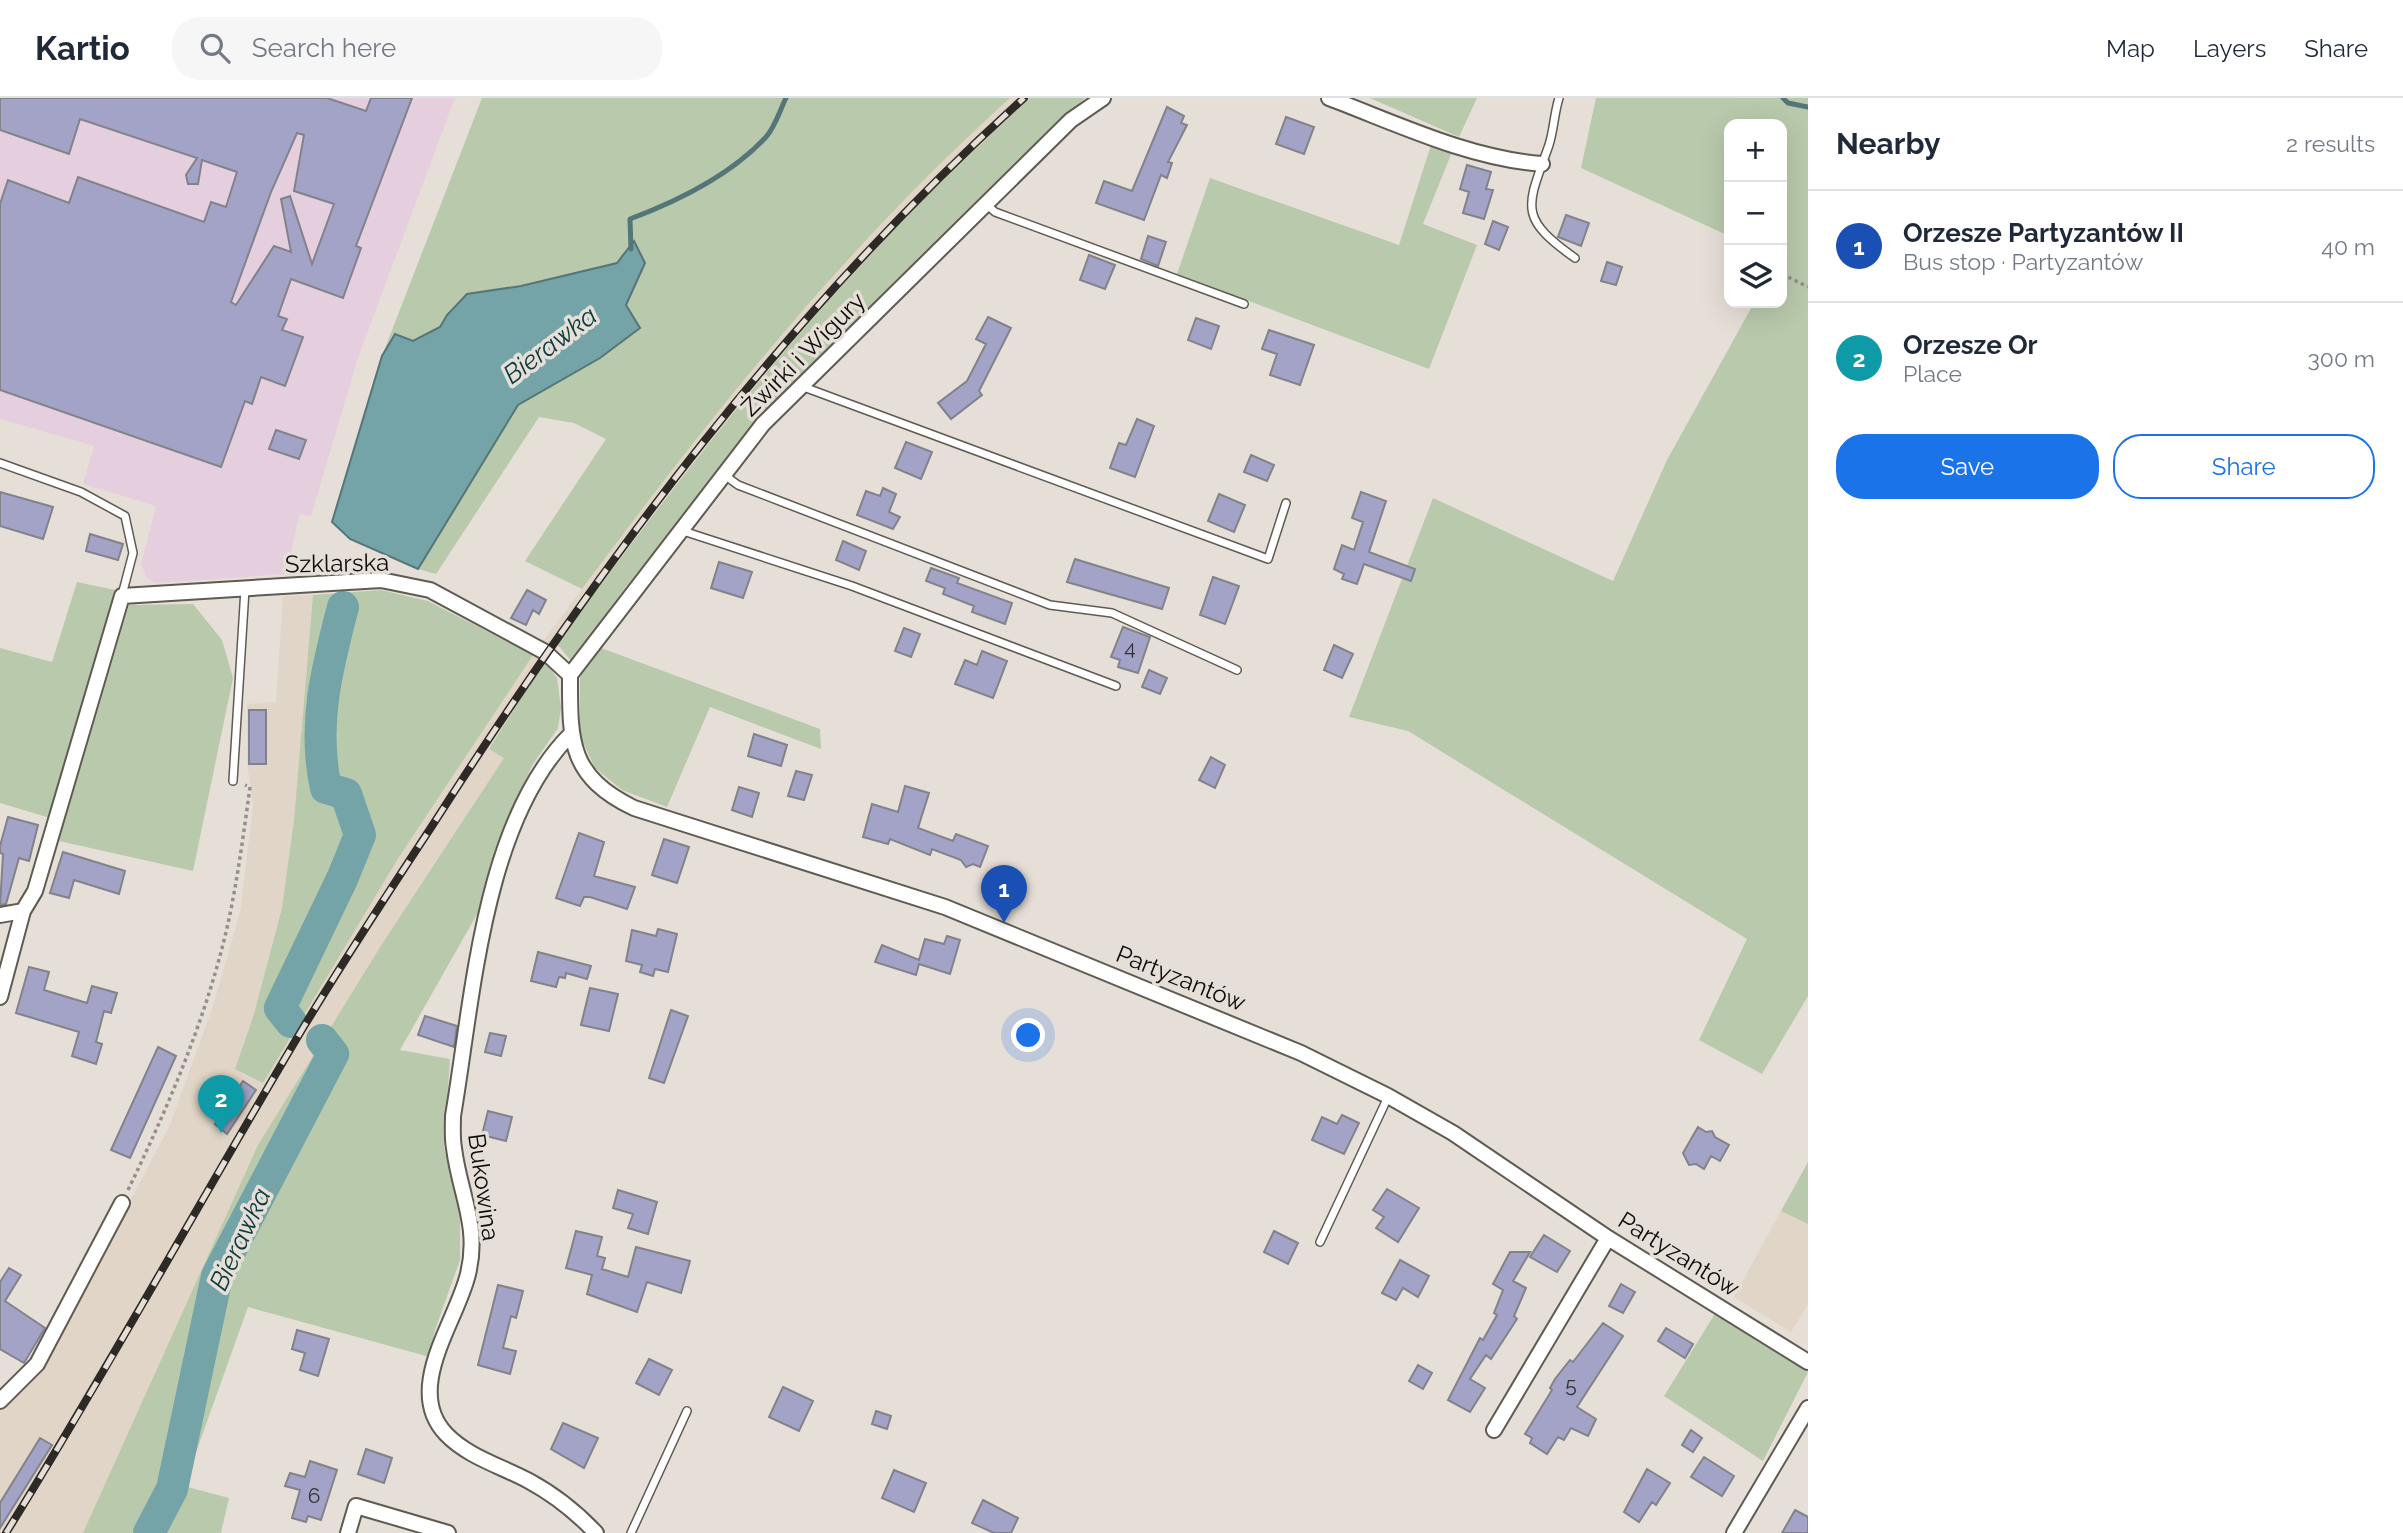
<!DOCTYPE html>
<html lang="en">
<head>
<meta charset="utf-8">
<style>
  body { margin:0; font-family:Raleway,sans-serif; background:#f6f6f7; color:#1f2937 }
  .controls { position:absolute; right:21px; top:21px; display:grid; overflow:hidden; border-radius:14px; box-shadow:0 7px 28px #0002 }
  .controls button { width:63px; height:63px; display:grid; place-items:center; padding:0; border:0; border-bottom:2px solid #e0e1e3; background:#fff; color:#1f2937; font:35px sans-serif }
  .you { position:absolute; left:1029px; top:938px; width:24px; height:24px; margin:-18px; border:5px solid #fff; border-radius:50%; background:#1a73e8; box-shadow:0 0 0 10px #1a73e833 }
  .badge { display:grid; place-items:center; width:46px; height:46px; border-radius:50%; background:#1a73e8; color:#fff; font-size:23px; font-weight:700 }
  .pin { position:absolute; translate:-50% -58px; filter:drop-shadow(0 2px 4px #0008) }
  .pin::after { content:''; position:absolute; top:37px; width:24px; height:21px; background:inherit; clip-path:polygon(0 0,100% 0,50% 100%) }
  .list { margin:0; padding:0; list-style:none }
  h2 { display:flex; justify-content:space-between; align-items:center; height:91px; margin:0; padding:0 28px; font-size:30px }
  h2 small { font-size:23px; font-weight:400; color:#747a83 }
  .list li { display:grid; grid-template-columns:46px 1fr auto; gap:21px; align-items:center; box-sizing:border-box; height:112px; padding:0 28px; border-top:2px solid #e0e1e3 }
  .list b { display:block; font-size:26px; white-space:nowrap }
  .list p { margin:0; font-size:23px; white-space:nowrap; color:#747a83 }
  .list em { font-size:23px; font-style:normal; color:#747a83 }
  .actions { display:flex; gap:14px; padding:21px 28px }
  .actions a { flex:1; padding:16px 0; border:2px solid #1a73e8; border-radius:28px; text-align:center; font-size:24px; color:#1a73e8 }
  .actions .main { background:#1a73e8; color:#fff }
  .icon { flex:none; width:38px; height:38px; fill:none; stroke:currentColor; stroke-width:2; stroke-linecap:round; stroke-linejoin:round }
  .map { position:relative; flex:none; width:1808px; height:1435px; overflow:hidden }
  header { display:flex; align-items:center; gap:42px; box-sizing:border-box; height:98px; padding:0 35px; background:#fff; border-bottom:2px solid #e0e1e3 }
  header strong { font-size:33px }
  nav { display:flex; gap:38px; margin-inline-start:auto; font-size:24px }
  .search { width:490px; height:63px; background:#f6f6f7; display:flex; align-items:center; gap:18px; box-sizing:border-box; padding:0 24px; border-radius:28px; color:#747a83; font-size:26px }
  main { display:flex }
  aside { flex:1; background:#fff }
  .map>svg:first-child { display:block }
  .built { fill:#e0d5c6 }
  .industrial { fill:#e5cfde }
  .green { fill:#b9c9ab }
  .water { fill:#74a4a7; stroke:#557678; stroke-width:2 }
  .lines { fill:none; stroke-linecap:round; stroke-linejoin:round }
  .stream { stroke:#557678; stroke-width:5 }
  .river { stroke:#74a4a7; stroke-width:32 }
  .building { fill:#a3a3c7; stroke:#82828b; stroke-width:2; fill-rule:evenodd }
  .lane-casing { stroke:#5f5a52; stroke-width:10 }
  .street-casing { stroke:#5f5a52; stroke-width:18 }
  .path { stroke:#948f89; stroke-width:3.5; stroke-dasharray:3.5 3.5; stroke-linecap:butt }
  .lane { stroke:#fff; stroke-width:7 }
  .street { stroke:#fff; stroke-width:14 }
  .rail-casing { stroke:#2d2a26; stroke-width:8 }
  .rail { stroke:#e6dfd7; stroke-width:5; stroke-dasharray:16; stroke-linecap:butt }
  .labels { text-anchor:middle; dominant-baseline:central; stroke-width:7; stroke-linejoin:round; paint-order:stroke }
  .number-label { font-size:21px; fill:#333238 }
  .street-label { font-size:24px; fill:#0e0c09; stroke:#e6dfd7 }
  .water-label { font-size:26px; font-style:italic; fill:#0c3b3e; stroke:#e6dfd7 }
</style>
</head>
<body>
<header>
<strong>Kartio</strong>
<div class="search"><svg class="icon" aria-label="search" viewBox="0 0 24 24"><circle cx="10" cy="10" r="6"/><path d="M15 15l6 6"/></svg>Search here</div>
<nav><a>Map</a><a>Layers</a><a>Share</a></nav>
</header>
<main>
<div class="map">
<svg width="1808" height="1435" viewBox="0 0 1808 1435">
  <rect width="100%" height="100%" fill="#e6dfd7"/>
  <path class="built" d="M 1010,0 L 1030,0 L 878,148 L 755,288 L 661,404 L 545,562 L 489,651 L 504,660 L 382,846 L 258,1047 L 109,1435 L 0,1435 L 0,1310 L 45,1266 L 169,1029 L 213,908 L 240,814 L 253,709 L 247,663 L 247,606 L 276,604 L 283,498 L 313,497 L 294,722 L 282,810 L 254,916 L 235,971 L 263,985 L 399,759 L 533,557 L 650,399 L 741,282 L 868,139 L 960,45 Z
    M 1781,1113 L 1808,1126 L 1808,1206 L 1791,1234 L 1734,1199 Z"/>
  <path class="industrial" d="M 0,0 L 455,0 L 358,260 L 311,418 L 299,416 L 287,476 L 156,485 L 147,480 L 141,466 L 156,408 L 83,386 L 94,348 L 0,321 Z"/>
  <path class="green" d="M 482,0 L 1010,0 C 846,148 713,314 582,491 L 525,463 L 606,341 L 574,325 L 539,319 L 436,476 L 418,471 L 518,307 L 600,260 L 645,165 L 633,144 L 617,165 L 502,192 L 447,217 L 440,229 L 382,258 Z
    M 1030,0 L 1085,0 L 769,311 L 625,490 L 572,564 L 557,546 C 658,408 761,273 878,149 C 926,97 979,48 1030,0 Z
    M 1370,0 L 1477,0 L 1459,39 Z
    M 1596,0 L 1808,0 L 1808,898 L 1762,976 L 1699,942 L 1747,841 L 1408,633 L 1349,619 L 1433,400 L 1613,483 L 1667,362 L 1754,205 L 1782,205 L 1782,26 L 1729,26 L 1729,138 L 1581,70 Z
    M 1431,47 L 1452,54 L 1423,126 L 1477,147 L 1429,271 L 1177,176 L 1210,80 L 1399,147 Z
    M 77,484 L 115,492 L 50,720 L 0,705 L 0,550 L 52,564 Z
    M 381,492 L 428,503 L 533,557 L 399,759 L 263,985 L 235,971 L 254,916 L 282,810 L 294,722 L 313,497 Z
    M 193,506 L 222,542 L 233,580 L 193,773 L 59,743 L 129,507 Z
    M 601,550 L 820,631 L 821,651 L 710,609 L 667,709 L 622,692 L 595,670 L 580,638 L 580,579 Z
    M 545,562 L 557,580 L 561,610 L 558,630 L 533,666 L 504,727 L 480,811 L 400,952 L 450,961 L 444,1049 L 460,1119 L 460,1162 L 435,1232 L 430,1259 L 248,1209 L 184,1388 L 229,1400 L 221,1435 L 83,1435 L 258,1047 L 382,846 L 504,660 L 489,651 Z
    M 1808,1064 L 1808,1126 L 1781,1113 Z
    M 1716,1214 L 1808,1274 L 1763,1363 L 1664,1298 Z"/>
  <path class="water" d="M 634,143 L 645,165 L 626,207 L 640,230 L 600,260 L 518,307 L 418,471 L 350,441 L 332,424 L 382,258 L 395,236 L 413,243 L 440,229 L 447,217 L 467,196 L 521,188 L 617,165 Z"/>
  <g class="lines">
    <path class="stream" d="M 1783,0 L 1788,5 L 1808,9
      M 631,151 L 630,121 C 678,103 730,78 766,39 C 775,29 780,12 786,0"/>
    <path class="river" d="M 291,924 L 280,910 L 342,781 L 360,737 L 346,696 L 326,690 C 312,627 327,570 343,509
      M 149,1435 L 172,1391 L 217,1178 L 333,956 L 322,942"/>
  </g>
  <path class="building" d="M 0,0 L 327,0 L 366,13 L 371,0 L 412,0 L 356,148 L 361,150 L 343,200 L 291,181 L 278,218 L 287,221 L 282,232 L 303,239 L 285,288 L 261,279 L 252,306 L 245,303 L 221,369 L 0,292 L 0,106 L 8,82 L 69,105 L 78,79 L 204,124 L 211,104 L 226,109 L 237,74 L 202,62 L 198,86 L 188,86 L 186,77 L 197,60 L 80,21 L 69,56 L 0,32 ZM 297,35 L 304,37 L 294,93 L 334,106 L 312,166 L 290,98 L 281,101 L 291,154 L 274,148 L 236,207 L 231,204 L 271,94 Z
    M 1167,9 L 1184,18 L 1181,25 L 1187,27 L 1168,64 L 1172,65 L 1167,80 L 1161,77 L 1144,122 L 1096,105 L 1104,83 L 1132,93 Z
    M 1286,19 L 1314,29 L 1304,56 L 1276,46 Z
    M 1467,67 L 1491,74 L 1486,91 L 1493,92 L 1484,121 L 1463,115 L 1469,94 L 1460,91 Z
    M 1566,117 L 1589,125 L 1581,148 L 1558,139 Z
    M 1493,123 L 1508,129 L 1499,152 L 1485,146 Z
    M 1148,138 L 1166,144 L 1158,168 L 1141,161 Z
    M 1089,157 L 1115,167 L 1105,191 L 1080,182 Z
    M 1607,164 L 1622,169 L 1616,187 L 1601,183 Z
    M 988,219 L 1011,230 L 979,293 L 982,297 L 951,321 L 938,305 L 967,283 L 986,246 L 976,241 Z
    M 1196,220 L 1219,228 L 1211,251 L 1188,242 Z
    M 1269,232 L 1314,247 L 1300,287 L 1270,277 L 1277,256 L 1262,251 Z
    M 1137,321 L 1154,328 L 1135,379 L 1110,370 L 1119,345 L 1126,347 Z
    M 276,332 L 306,342 L 299,361 L 269,351 Z
    M 906,344 L 932,354 L 921,381 L 895,370 Z
    M 1251,357 L 1274,367 L 1267,383 L 1244,374 Z
    M 883,390 L 896,396 L 889,414 L 900,419 L 893,431 L 857,417 L 866,393 L 880,398 Z
    M 0,394 L 53,409 L 43,441 L 0,428 Z
    M 1361,394 L 1386,403 L 1369,454 L 1415,471 L 1411,483 L 1364,466 L 1357,486 L 1342,481 L 1344,476 L 1334,471 L 1342,447 L 1354,452 L 1363,424 L 1352,420 Z
    M 1219,396 L 1245,407 L 1234,434 L 1208,423 Z
    M 90,436 L 123,446 L 118,462 L 86,453 Z
    M 843,443 L 866,453 L 859,472 L 836,462 Z
    M 1075,461 L 1169,490 L 1162,511 L 1067,484 Z
    M 719,464 L 752,474 L 743,500 L 711,490 Z
    M 931,470 L 959,480 L 957,485 L 1012,505 L 1005,526 L 972,514 L 974,508 L 943,496 L 945,490 L 926,483 Z
    M 1213,479 L 1239,488 L 1225,526 L 1200,517 Z
    M 527,492 L 546,502 L 539,516 L 533,512 L 526,527 L 511,520 Z
    M 1123,529 L 1150,539 L 1138,575 L 1118,569 L 1120,562 L 1111,559 Z
    M 904,530 L 920,536 L 911,559 L 895,553 Z
    M 1334,547 L 1353,556 L 1342,580 L 1324,572 Z
    M 982,553 L 1007,563 L 993,600 L 955,586 L 965,562 L 977,567 Z
    M 1149,572 L 1167,580 L 1160,596 L 1142,589 Z
    M 249,612 L 266,612 L 266,666 L 249,666 Z
    M 754,636 L 787,647 L 781,668 L 748,658 Z
    M 1211,659 L 1225,667 L 1215,690 L 1199,682 Z
    M 796,673 L 812,677 L 804,702 L 788,698 Z
    M 905,688 L 929,695 L 918,730 L 953,743 L 956,736 L 988,748 L 980,769 L 973,766 L 966,769 L 961,762 L 932,751 L 930,757 L 890,741 L 888,746 L 863,739 L 872,706 L 898,714 Z
    M 739,689 L 759,695 L 752,719 L 732,712 Z
    M 8,719 L 38,727 L 29,763 L 19,760 L 6,806 L 0,807 L 3,756 L 0,755 L 0,748 Z
    M 579,735 L 604,744 L 594,778 L 635,789 L 627,811 L 590,799 L 584,799 L 580,808 L 556,800 Z
    M 664,741 L 689,749 L 677,785 L 652,777 Z
    M 63,754 L 125,773 L 119,796 L 74,782 L 69,800 L 50,795 Z
    M 658,831 L 677,836 L 668,874 L 655,871 L 653,878 L 640,874 L 642,867 L 626,863 L 632,832 L 656,838 Z
    M 947,838 L 960,842 L 950,876 L 919,866 L 916,877 L 875,864 L 882,847 L 919,862 L 925,841 L 944,846 Z
    M 538,854 L 591,868 L 587,881 L 566,875 L 565,880 L 559,879 L 556,889 L 531,883 Z
    M 29,869 L 49,874 L 44,892 L 87,905 L 92,888 L 117,895 L 111,915 L 104,913 L 96,944 L 102,946 L 96,966 L 72,958 L 79,934 L 16,915 Z
    M 590,890 L 618,896 L 609,933 L 581,927 Z
    M 671,912 L 688,918 L 664,985 L 649,980 Z
    M 425,918 L 457,928 L 454,949 L 418,937 Z
    M 490,935 L 506,938 L 501,958 L 485,954 Z
    M 158,949 L 176,958 L 130,1060 L 111,1052 Z
    M 243,983 L 256,992 L 227,1036 L 215,1026 Z
    M 488,1013 L 512,1019 L 506,1043 L 482,1037 Z
    M 1342,1017 L 1359,1025 L 1344,1056 L 1312,1042 L 1322,1019 L 1337,1026 Z
    M 1698,1029 L 1706,1034 L 1712,1033 L 1715,1039 L 1729,1047 L 1720,1063 L 1711,1058 L 1704,1071 L 1696,1066 L 1689,1067 L 1683,1055 Z
    M 1387,1091 L 1419,1110 L 1398,1144 L 1376,1130 L 1384,1119 L 1373,1112 Z
    M 618,1092 L 657,1104 L 648,1136 L 628,1130 L 633,1116 L 613,1110 Z
    M 576,1133 L 602,1139 L 597,1158 L 605,1160 L 602,1171 L 628,1179 L 636,1149 L 690,1163 L 681,1195 L 647,1184 L 637,1214 L 587,1196 L 592,1177 L 566,1170 Z
    M 1274,1133 L 1298,1145 L 1288,1166 L 1264,1154 Z
    M 1544,1137 L 1570,1153 L 1557,1174 L 1530,1159 Z
    M 1510,1154 L 1530,1154 L 1513,1183 L 1526,1190 L 1514,1218 L 1517,1221 L 1491,1261 L 1486,1257 L 1470,1281 L 1485,1290 L 1470,1314 L 1448,1302 L 1480,1240 L 1483,1242 L 1497,1217 L 1494,1215 L 1503,1192 L 1493,1186 Z
    M 1400,1162 L 1429,1178 L 1418,1199 L 1403,1190 L 1396,1202 L 1382,1195 Z
    M 9,1170 L 21,1177 L 5,1203 L 45,1230 L 24,1265 L 0,1251 L 0,1184 Z
    M 1621,1186 L 1635,1194 L 1623,1215 L 1609,1208 Z
    M 498,1187 L 523,1193 L 516,1220 L 511,1218 L 503,1250 L 516,1253 L 510,1276 L 478,1267 Z
    M 1603,1225 L 1623,1238 L 1577,1309 L 1596,1321 L 1588,1338 L 1571,1330 L 1564,1342 L 1558,1339 L 1547,1356 L 1530,1345 L 1532,1340 L 1525,1336 L 1552,1292 L 1550,1290 L 1555,1281 L 1570,1262 L 1573,1264 Z
    M 1666,1230 L 1693,1246 L 1685,1260 L 1658,1243 Z
    M 297,1232 L 329,1241 L 318,1278 L 300,1272 L 305,1255 L 292,1251 Z
    M 649,1261 L 672,1272 L 659,1297 L 636,1285 Z
    M 1418,1267 L 1432,1275 L 1423,1291 L 1409,1283 Z
    M 783,1289 L 813,1303 L 799,1333 L 769,1319 Z
    M 876,1313 L 891,1318 L 887,1331 L 872,1326 Z
    M 563,1325 L 598,1340 L 584,1370 L 551,1351 Z
    M 1691,1332 L 1702,1340 L 1693,1354 L 1682,1347 Z
    M 40,1340 L 52,1347 L 0,1430 L 0,1405 Z
    M 366,1351 L 392,1360 L 384,1385 L 358,1376 Z
    M 1704,1359 L 1734,1378 L 1722,1398 L 1691,1379 Z
    M 310,1363 L 337,1372 L 321,1422 L 308,1418 L 306,1424 L 292,1420 L 300,1392 L 285,1388 L 290,1375 L 305,1379 Z
    M 1647,1371 L 1670,1385 L 1656,1407 L 1652,1404 L 1639,1424 L 1624,1414 Z
    M 894,1372 L 926,1385 L 914,1414 L 882,1400 Z
    M 983,1402 L 1018,1420 L 1011,1435 L 994,1435 L 972,1425 Z
    M 1795,1412 L 1808,1419 L 1808,1435 L 1782,1435 Z"/>
  <g class="lines">
    <g class="lane-casing">
      <path id="lane" d="M 1559,0 C 1554,16 1554,31 1549,47 C 1527,109 1517,119 1575,160
        M 986,106 L 995,114 L 1244,206
        M 801,288 L 1268,461 L 1286,405
        M 0,365 L 81,394 L 125,418 L 133,455 L 122,497
        M 723,376 L 738,387 L 1050,507 L 1112,515 L 1237,572
        M 680,432 L 852,488 L 1116,588
        M 233,683 L 245,491
        M 1320,1144 L 1388,999
        M 631,1435 L 687,1313"/>
    </g>
    <g class="street-casing">
      <path id="street" d="M 1329,0 C 1398,26 1468,60 1542,66
        M 570,577 C 570,642 568,678 634,710 L 945,809 L 1301,955 L 1388,998 L 1453,1035 L 1608,1140 L 1808,1264
        M 570,577 L 763,326 L 1071,22 L 1103,0
        M 570,637 C 483,725 473,900 453,1018 C 453,1028 452,1039 454,1050 C 459,1094 480,1128 468,1176 C 457,1223 403,1291 446,1336 C 468,1359 501,1368 529,1383 C 555,1397 576,1414 596,1435
        M 0,817 L 23,813 L 35,793 L 122,498 L 381,482 L 430,492 L 545,554 L 570,577
        M 0,899 L 23,813
        M 0,1303 L 37,1266 L 122,1105
        M 1494,1332 L 1608,1140
        M 348,1435 L 356,1408 L 448,1435
        M 1734,1435 L 1808,1310"/>
    </g>
    <path class="path" d="M 1782,176 L 1808,189
      M 128,1092 C 170,1005 208,916 229,821 C 238,778 244,733 250,689 L 245,687"/>
    <use href="#lane" class="lane"/>
    <use href="#street" class="street"/>
    <g class="rail-casing">
      <path id="rail" d="M 6,1435 C 109,1269 203,1098 303,930 C 344,862 388,795 432,728 C 604,460 787,214 1024,0"/>
    </g>
    <use href="#rail" class="rail"/>
  </g>
  <g class="labels">
    <g class="number-label">
      <text x="1130" y="549">4</text>
      <text x="1571" y="1286">5</text>
      <text x="314" y="1397">6</text>
    </g>
    <g class="street-label">
      <text transform="translate(803 256) rotate(-45)">Żwirki i Wigury</text>
      <text transform="translate(337 465) rotate(-1)">Szklarska</text>
      <text transform="translate(1181 880) rotate(22)">Partyzantów</text>
      <text transform="translate(484 1089) rotate(82)">Bukowina</text>
      <text transform="translate(1679 1156) rotate(32)">Partyzantów</text>
    </g>
    <g class="water-label">
      <text transform="translate(550 247) rotate(-37)">Bierawka</text>
      <text transform="translate(240 1141) rotate(-65)">Bierawka</text>
    </g>
  </g>
</svg>
<div class="controls">
<button>+</button>
<button>−</button>
<button><svg class="icon" aria-label="layers" viewBox="0 0 24 24"><path d="M12 4l9 5-9 5-9-5zM3 14l9 5 9-5"/></svg></button>
</div>
<div class="you"></div>
<div class="pin badge" style="left:1004px;top:825px;background:#1a4fb4">1</div>
<div class="pin badge" style="left:221px;top:1035px;background:#0f9aa8">2</div>
</div>
<aside>
<h2>Nearby<small>2 results</small></h2>
<ul class="list">
<li><span class="badge" style="background:#1a4fb4">1</span><div><b>Orzesze Partyzantów II</b><p>Bus stop · Partyzantów</p></div><em>40 m</em></li>
<li><span class="badge" style="background:#0f9aa8">2</span><div><b>Orzesze Or</b><p>Place</p></div><em>300 m</em></li>
</ul>
<div class="actions"><a class="main">Save</a><a>Share</a></div>
</aside>
</main>
</body>
</html>
